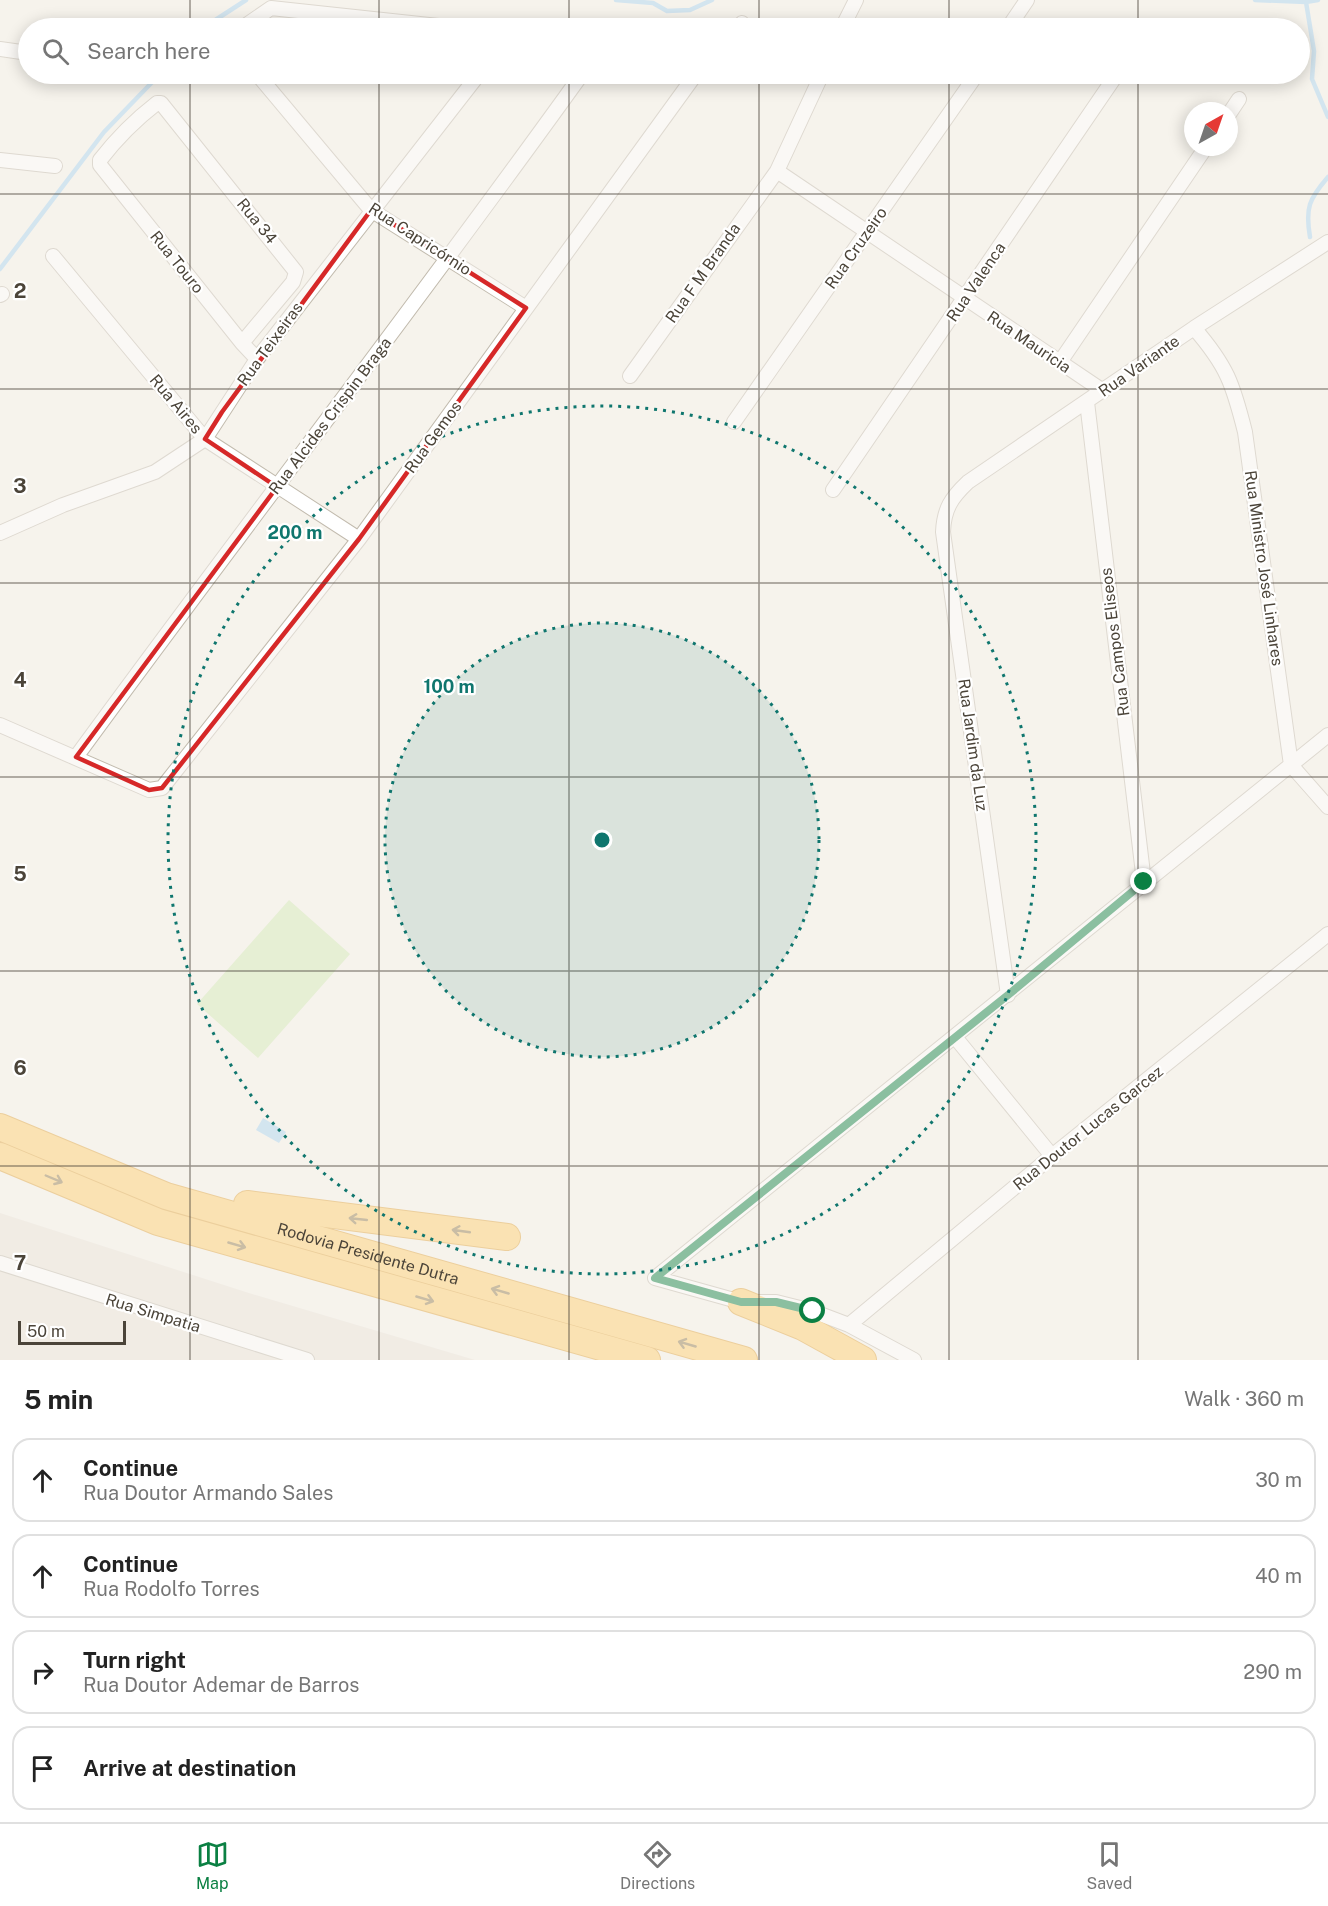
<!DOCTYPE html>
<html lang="en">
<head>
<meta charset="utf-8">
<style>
  body { margin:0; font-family:"Public Sans",sans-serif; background:#f6f6f6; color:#222 }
  .compass { position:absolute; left:1184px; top:102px; width:54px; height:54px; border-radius:50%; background:#fff; box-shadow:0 3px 15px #0003; rotate:40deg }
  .scale { position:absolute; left:18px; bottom:15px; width:108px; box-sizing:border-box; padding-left:6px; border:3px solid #4b4439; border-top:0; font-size:16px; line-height:21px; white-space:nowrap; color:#4b4439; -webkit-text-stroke:4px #fff; paint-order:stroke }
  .stop { position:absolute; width:18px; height:18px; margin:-14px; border:4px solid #0b8043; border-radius:50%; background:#fff }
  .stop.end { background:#0b8043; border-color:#fff; box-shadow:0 2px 6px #0008 }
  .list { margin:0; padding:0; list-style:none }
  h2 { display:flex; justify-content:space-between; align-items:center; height:78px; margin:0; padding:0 24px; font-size:26px }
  h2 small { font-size:20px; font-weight:400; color:#767676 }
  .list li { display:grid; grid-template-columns:39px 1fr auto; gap:18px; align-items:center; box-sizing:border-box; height:84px; margin:0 12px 12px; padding:0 12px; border:2px solid #e0e0e0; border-radius:18px }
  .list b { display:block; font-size:22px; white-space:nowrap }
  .list p { margin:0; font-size:20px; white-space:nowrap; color:#767676 }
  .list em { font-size:20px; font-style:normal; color:#767676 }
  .icon { flex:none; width:33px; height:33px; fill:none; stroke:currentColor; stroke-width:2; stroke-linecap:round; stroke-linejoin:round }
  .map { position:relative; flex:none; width:1328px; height:1360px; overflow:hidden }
  .search { position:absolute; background:#fff; box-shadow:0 3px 15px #0003; left:18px; right:18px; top:18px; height:66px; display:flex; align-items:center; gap:15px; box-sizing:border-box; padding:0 21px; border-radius:33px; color:#767676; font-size:22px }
  .sheet { height:462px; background:#fff }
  nav { display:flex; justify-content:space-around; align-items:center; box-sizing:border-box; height:84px; border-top:2px solid #e0e0e0; background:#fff; font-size:16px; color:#767676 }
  nav a { display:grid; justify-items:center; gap:3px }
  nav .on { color:#0b8043 }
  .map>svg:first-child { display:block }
  .residential { fill:#eae5da }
  .green { fill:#d2eab5 }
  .water { fill:#a9d4f2 }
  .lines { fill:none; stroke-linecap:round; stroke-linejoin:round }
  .stream { stroke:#a9d4f2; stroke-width:4.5 }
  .street-casing { stroke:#c2bbae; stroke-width:16 }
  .highway-casing { stroke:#e0a43c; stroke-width:28 }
  .street { stroke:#fff; stroke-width:14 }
  .highway { stroke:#ffcf6e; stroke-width:26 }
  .oneway { stroke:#937c4e }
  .route { stroke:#0b8043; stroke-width:8 }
  .marked { fill:none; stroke:#d62828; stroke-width:4.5; stroke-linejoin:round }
  .grid { fill:none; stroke:#4b4439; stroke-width:1.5; stroke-opacity:0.55 }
  .ring { fill:none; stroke:#0f766e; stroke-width:3; stroke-dasharray:3 6 }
  .labels { text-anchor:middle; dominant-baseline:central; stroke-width:4.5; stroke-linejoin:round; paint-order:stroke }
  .street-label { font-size:16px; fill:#4b4439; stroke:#fff }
  .grid-label { font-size:20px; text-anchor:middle; font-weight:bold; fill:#4b4439; stroke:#fff; stroke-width:4.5; stroke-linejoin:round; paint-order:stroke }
  .centre { fill:#0f766e; stroke:#fff; stroke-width:3 }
  .ring-label { font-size:18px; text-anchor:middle; font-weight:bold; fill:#0f766e; stroke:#fff; stroke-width:4.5; stroke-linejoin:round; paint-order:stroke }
</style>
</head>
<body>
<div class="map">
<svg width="1328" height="1360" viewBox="0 0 1328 1360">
  <rect width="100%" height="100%" fill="#f6f3ec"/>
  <path class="residential" d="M 0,1213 L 252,1294 L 475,1360 L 0,1360 Z"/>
  <path class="green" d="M 289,900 L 350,954 L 258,1058 L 197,1004 Z"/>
  <path class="water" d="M 263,1118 L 286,1132 L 279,1143 L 256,1130 Z"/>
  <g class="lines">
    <path class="stream" d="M 616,0 L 653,3 L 667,11 L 690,10 L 712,0
      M 1255,0 L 1306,2 L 1318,0
      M 1306,2 L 1314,51 L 1312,79 L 1328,117
      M 203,28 L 246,0
      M 1310,237 C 1305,208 1309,199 1328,177
      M 0,269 L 104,132 L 160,74"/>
    <g class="street-casing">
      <path id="street" d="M 242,28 L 271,8 L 457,28
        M 738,28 L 742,23
        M 842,28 L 856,0
        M 1008,28 L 1027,0
        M 0,49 L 28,53
        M 257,74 L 371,210 L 526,308
        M 1229,114 L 1239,99
        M 0,160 L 55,166
        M 777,171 L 1103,391
        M 53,256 L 205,439 L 359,539
        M 0,295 L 2,294
        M 1194,328 C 1227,366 1233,384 1245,432 L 1291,765 L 1328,807
        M 242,343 L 293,282 L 296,272 L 161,103 L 157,103 C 135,120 117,138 100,160 L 100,165 L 242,343 L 257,359
        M 1060,362 L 1206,147
        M 630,376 L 777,171 L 822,74
        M 1087,402 L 1144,882
        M 734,422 L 977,74
        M 833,490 L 1117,74
        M 0,533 L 63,505 L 155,472 L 205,439 L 257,359 L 479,74
        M 0,725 L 149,790 L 162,788 L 359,539 L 693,78 L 694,74
        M 76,757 C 243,528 417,304 582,74
        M 1008,995 L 943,532 C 944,509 951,498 968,482 L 1194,328 L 1328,242
        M 955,1037 L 1052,1156
        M 0,1263 L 307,1360
        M 655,1278 L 1328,735
        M 655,1278 L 741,1302 L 776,1302 L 812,1311 L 849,1325 L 914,1360
        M 849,1325 L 1052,1156 L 1328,934"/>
    </g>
    <g class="highway-casing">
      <g id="highway">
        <path id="s1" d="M 0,1127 L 166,1196 L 744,1360"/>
        <path d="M 0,1156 L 158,1222 L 647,1360"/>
        <path d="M 247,1204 L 507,1237"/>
        <path d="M 741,1302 L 803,1327 L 863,1360"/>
      </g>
    </g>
    <use href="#street" class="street"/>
    <use href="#highway" class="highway"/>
  </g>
  <defs><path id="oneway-shaft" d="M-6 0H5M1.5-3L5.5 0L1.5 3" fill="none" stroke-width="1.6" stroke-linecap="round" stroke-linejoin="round" transform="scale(1.5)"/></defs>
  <g class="oneway">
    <use href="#oneway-shaft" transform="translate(54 1179) rotate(23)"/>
    <use href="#oneway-shaft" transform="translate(358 1219) rotate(-174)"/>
    <use href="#oneway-shaft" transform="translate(461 1231) rotate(-172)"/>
    <use href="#oneway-shaft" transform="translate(237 1245) rotate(16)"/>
    <use href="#oneway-shaft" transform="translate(500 1291) rotate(-164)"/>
    <use href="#oneway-shaft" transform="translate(425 1299) rotate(16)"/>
    <use href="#oneway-shaft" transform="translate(687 1344) rotate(-164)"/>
  </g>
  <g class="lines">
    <path class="route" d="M 813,1311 L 776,1302 L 741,1302 L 655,1278 L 1008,995 L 1144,882"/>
  </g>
  <path d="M0 0H1328V1360H0ZM 371,210 L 526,308 L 359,539 L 162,788 L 149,790 L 76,757 L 277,487 L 205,439 L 222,412 Z" fill="#f6f3ec" fill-opacity=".55" fill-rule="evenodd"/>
  <path class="marked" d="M 371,210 L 526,308 L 359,539 L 162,788 L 149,790 L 76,757 L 277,487 L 205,439 L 222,412 Z"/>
  <path class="grid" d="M 190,0 L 190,28M 379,0 L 379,28M 569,0 L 569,28M 759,0 L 759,28M 949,0 L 949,28M 1138,0 L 1138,28M 190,74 L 190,1360M 379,74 L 379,1360M 569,74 L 569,1360M 759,74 L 759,1360M 949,74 L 949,1360M 1138,74 L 1138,1360M 0,194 L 1328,194M 0,389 L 1328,389M 0,583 L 1328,583M 0,777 L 1328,777M 0,971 L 1328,971M 0,1166 L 1328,1166"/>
  <circle cx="602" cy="840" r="217" fill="#0f766e" fill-opacity=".12"/>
  <g class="ring">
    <circle cx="602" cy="840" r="217"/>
    <circle cx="602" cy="840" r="434"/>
  </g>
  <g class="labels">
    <g class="street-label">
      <text transform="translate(257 221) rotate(51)">Rua 34</text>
      <text transform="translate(420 239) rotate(33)">Rua Capricórnio</text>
      <text transform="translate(856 248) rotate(-55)">Rua Cruzeiro</text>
      <text transform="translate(177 262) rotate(51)">Rua Touro</text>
      <text transform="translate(703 273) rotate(-55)">Rua F M Branda</text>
      <text transform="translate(976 282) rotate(-56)">Rua Valenca</text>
      <text transform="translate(1029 342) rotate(34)">Rua Mauricia</text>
      <text transform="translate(270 344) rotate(-54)">Rua Teixeiras</text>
      <text transform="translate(1139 366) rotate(-35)">Rua Variante</text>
      <text transform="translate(176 404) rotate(50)">Rua Aires</text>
      <text transform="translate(330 416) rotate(-53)">Rua Alcides Crispin Braga</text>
      <text transform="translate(433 437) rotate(-54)">Rua Gemos</text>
      <text transform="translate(1264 568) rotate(82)">Rua Ministro José Linhares</text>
      <text transform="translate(1115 642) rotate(-97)">Rua Campos Eliseos</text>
      <text transform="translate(973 745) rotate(82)">Rua Jardim da Luz</text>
      <text transform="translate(1088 1128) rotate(-39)">Rua Doutor Lucas Garcez</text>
      <text stroke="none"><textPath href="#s1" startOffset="390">Rodovia Presidente Dutra</textPath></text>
      <text transform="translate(153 1313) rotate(17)">Rua Simpatia</text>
    </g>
  </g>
  <g class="grid-label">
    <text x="20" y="298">2</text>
    <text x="20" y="493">3</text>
    <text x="20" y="687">4</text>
    <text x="20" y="881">5</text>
    <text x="20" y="1075">6</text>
    <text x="20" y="1270">7</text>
  </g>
  <circle cx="602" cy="840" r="9" class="centre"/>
  <g class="ring-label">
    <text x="295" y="539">200 m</text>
    <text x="449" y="693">100 m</text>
  </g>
</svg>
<svg class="compass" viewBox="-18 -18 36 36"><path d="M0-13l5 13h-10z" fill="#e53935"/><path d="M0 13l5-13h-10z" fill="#767676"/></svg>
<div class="scale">50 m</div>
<div class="stop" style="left:813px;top:1311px"></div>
<div class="stop end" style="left:1144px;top:882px"></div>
<div class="search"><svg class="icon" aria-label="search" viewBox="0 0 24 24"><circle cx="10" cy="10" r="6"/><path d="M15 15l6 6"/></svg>Search here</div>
</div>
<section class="sheet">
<h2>5 min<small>Walk · 360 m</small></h2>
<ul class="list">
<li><svg class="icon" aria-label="ahead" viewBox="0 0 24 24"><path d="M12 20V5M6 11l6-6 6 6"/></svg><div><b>Continue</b><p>Rua Doutor Armando Sales</p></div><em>30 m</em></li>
<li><svg class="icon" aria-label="ahead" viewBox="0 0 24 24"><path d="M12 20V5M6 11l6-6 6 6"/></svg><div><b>Continue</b><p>Rua Rodolfo Torres</p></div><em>40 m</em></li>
<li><svg class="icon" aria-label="right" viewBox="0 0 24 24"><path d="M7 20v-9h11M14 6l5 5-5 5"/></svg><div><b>Turn right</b><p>Rua Doutor Ademar de Barros</p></div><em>290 m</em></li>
<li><svg class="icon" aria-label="arrive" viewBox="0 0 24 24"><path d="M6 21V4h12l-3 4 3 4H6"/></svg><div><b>Arrive at destination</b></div></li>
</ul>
</section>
<nav>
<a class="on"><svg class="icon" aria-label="map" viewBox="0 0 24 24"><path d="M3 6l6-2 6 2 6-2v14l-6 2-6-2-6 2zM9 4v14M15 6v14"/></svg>Map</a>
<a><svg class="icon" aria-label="directions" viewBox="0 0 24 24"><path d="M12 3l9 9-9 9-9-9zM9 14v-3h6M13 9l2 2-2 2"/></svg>Directions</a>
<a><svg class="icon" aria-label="saved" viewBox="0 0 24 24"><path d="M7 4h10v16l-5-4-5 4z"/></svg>Saved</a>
</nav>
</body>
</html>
